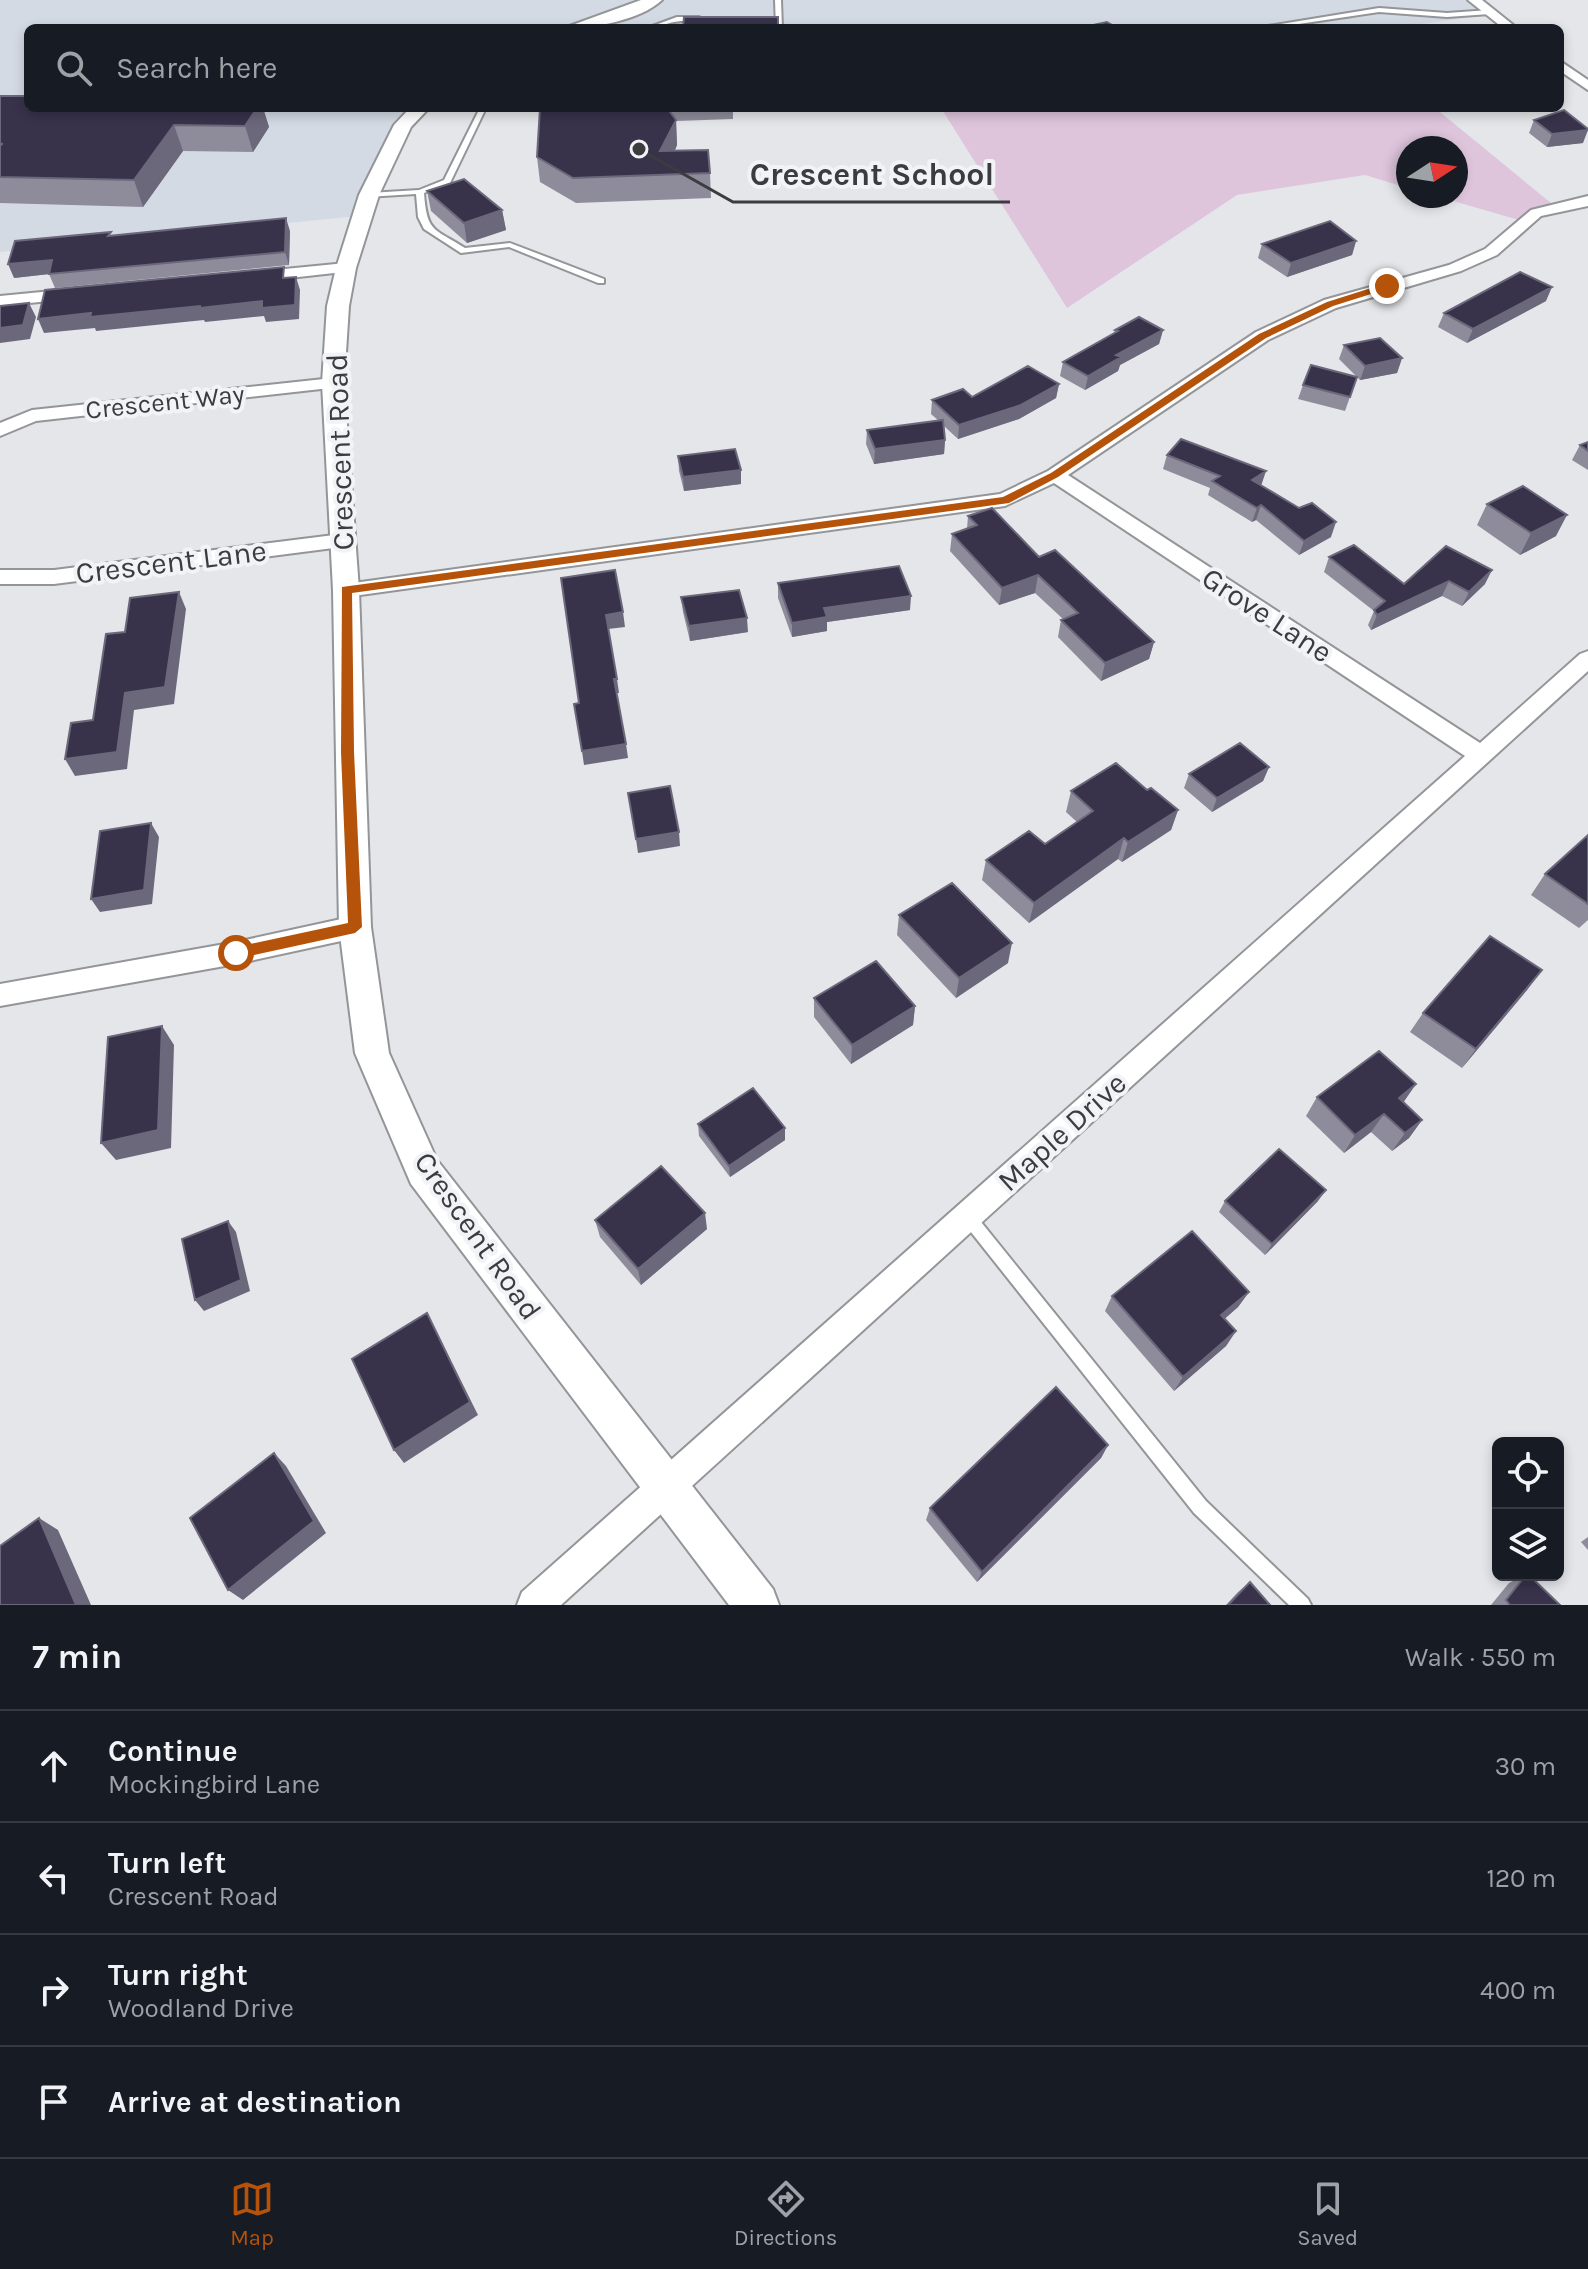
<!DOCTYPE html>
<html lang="en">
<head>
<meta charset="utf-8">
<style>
  body { margin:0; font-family:Karla,sans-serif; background:#242831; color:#f1f3f6 }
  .controls { position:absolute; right:24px; bottom:24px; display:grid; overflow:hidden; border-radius:12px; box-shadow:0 4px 12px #0003 }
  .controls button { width:72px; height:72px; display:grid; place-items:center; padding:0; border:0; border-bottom:2px solid #363941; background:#171b24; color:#f1f3f6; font:40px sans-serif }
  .compass { position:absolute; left:1396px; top:136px; width:72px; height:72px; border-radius:50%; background:#171b24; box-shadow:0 4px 12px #0003; rotate:78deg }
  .stop { position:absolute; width:24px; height:24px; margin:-18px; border:6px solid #b45309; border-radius:50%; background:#fff }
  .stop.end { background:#b45309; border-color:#fff; box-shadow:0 2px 8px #0008 }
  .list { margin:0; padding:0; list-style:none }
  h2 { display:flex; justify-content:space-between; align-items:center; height:104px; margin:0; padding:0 32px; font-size:34px }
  h2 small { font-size:26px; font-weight:400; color:#9ea1a6 }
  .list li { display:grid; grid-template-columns:52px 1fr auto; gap:24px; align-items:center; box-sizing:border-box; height:112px; padding:0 32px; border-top:2px solid #363941 }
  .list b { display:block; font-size:30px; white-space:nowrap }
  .list p { margin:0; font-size:26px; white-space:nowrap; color:#9ea1a6 }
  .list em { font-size:26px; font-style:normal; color:#9ea1a6 }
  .icon { flex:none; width:44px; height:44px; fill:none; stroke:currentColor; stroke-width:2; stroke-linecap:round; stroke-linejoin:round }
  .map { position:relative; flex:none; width:1588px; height:1605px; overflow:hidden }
  .search { position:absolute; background:#171b24; box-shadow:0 4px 12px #0003; left:24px; right:24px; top:24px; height:88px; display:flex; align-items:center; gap:20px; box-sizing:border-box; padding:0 28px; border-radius:12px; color:#9ea1a6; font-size:30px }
  .sheet { height:552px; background:#171b24 }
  nav { display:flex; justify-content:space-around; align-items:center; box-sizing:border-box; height:112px; border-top:2px solid #363941; background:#171b24; font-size:22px; color:#9ea1a6 }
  nav a { display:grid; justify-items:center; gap:4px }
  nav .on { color:#b45309 }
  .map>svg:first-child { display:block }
  .built { fill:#d4dae4 }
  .green { fill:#dec5dc }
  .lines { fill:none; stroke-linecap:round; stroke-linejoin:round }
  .service-casing { stroke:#939598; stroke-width:4 }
  .minor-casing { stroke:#939598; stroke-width:4 }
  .tertiary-casing { stroke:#939598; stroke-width:4 }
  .service { fill:#fff; fill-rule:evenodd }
  .minor { fill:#fff; fill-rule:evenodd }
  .tertiary { fill:#fff; fill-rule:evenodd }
  .wall { fill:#8e8c9a }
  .shaded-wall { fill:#6c687b }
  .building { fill:#38324b; stroke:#6c687b; stroke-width:2 }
  .route { fill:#b45309 }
  .labels { text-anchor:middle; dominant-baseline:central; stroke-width:8; stroke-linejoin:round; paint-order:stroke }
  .far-street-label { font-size:26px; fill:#3c3c3e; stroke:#f1f3f7 }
  .street-label { font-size:30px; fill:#3c3c3e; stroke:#f1f3f7 }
  .leader { fill:none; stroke:#3c3c3e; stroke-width:3 }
  .callout-dot { fill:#3c3c3e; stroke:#f1f3f7; stroke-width:3 }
  .callout-label { font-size:32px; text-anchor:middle; font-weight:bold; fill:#3c3c3e; stroke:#f1f3f7; stroke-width:8; stroke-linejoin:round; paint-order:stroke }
</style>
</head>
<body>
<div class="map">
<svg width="1588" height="1605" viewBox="0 0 1588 1605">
  <rect width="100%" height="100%" fill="#e4e6ea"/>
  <path class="built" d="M 0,0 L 1467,0 L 1488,15 L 1392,28 L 28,28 L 28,108 L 428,108 L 404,130 L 358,216 L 0,252 Z"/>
  <path class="green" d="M 941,108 L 1435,108 L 1551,203 L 1519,220 L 1436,196 L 1456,196 L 1456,148 L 1408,148 L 1408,188 L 1365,175 L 1237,195 L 1067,308 Z"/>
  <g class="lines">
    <g class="service-casing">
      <path id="service" d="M 775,0 L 781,0 L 782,28 L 776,28 Z
        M 1379,8 L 1447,13 L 1490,10 L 1493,12 L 1490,14 L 1447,17 L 1379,12 L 1272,28 L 1256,28 Z
        M 677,17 L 699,17 L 702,19 C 694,22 684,20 674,22 C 665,24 657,28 647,28 Z
        M 480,108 L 486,108 L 450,183 L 424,193 C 427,233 434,228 465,248 L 510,243 L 604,279 L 604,283 L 598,283 L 509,247 L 461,253 L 424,229 L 418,217 L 416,194 L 366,197 L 366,193 L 369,193 L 419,190 L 444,180 Z
        M 968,1210 L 973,1212 L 1206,1501 L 1308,1599 L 1311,1605 L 1289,1605 L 1194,1513 L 963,1222 L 961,1217 L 963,1212 Z"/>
    </g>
    <g class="minor-casing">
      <path id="minor" d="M 1468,0 L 1482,0 L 1517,28 L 1503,28 Z
        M 1560,61 L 1588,80 L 1588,90 L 1560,71 Z
        M 1588,196 L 1588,206 L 1541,216 L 1497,255 L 1461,271 L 1336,308 L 1268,340 L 1068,475 L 1480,743 L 1580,654 L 1588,651 L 1588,671 L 561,1605 L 517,1605 L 522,1592 L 1465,756 L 1054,483 L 1005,506 L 346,597 L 339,595 L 336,590 L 339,585 L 1000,494 L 1048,471 L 1256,332 L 1324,300 L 1449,265 L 1485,249 L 1531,210 Z
        M 346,263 L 354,268 L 352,271 L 253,282 L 245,277 L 253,272 Z
        M 73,289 L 81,294 L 79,298 L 0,306 L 0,296 Z
        M 333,378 L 339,379 L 342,383 L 339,387 L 36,421 L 0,436 L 0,423 L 32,410 Z
        M 342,534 L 349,536 L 352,541 L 349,546 L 54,584 L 0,584 L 0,570 L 54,570 Z
        M 355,916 L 364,919 L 368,927 L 364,935 L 355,938 L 236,964 L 0,1006 L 0,984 L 236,942 Z"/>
    </g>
    <g class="tertiary-casing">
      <path id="tertiary" d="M 641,0 L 662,0 C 639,21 594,28 564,28 Z
        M 410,108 L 429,108 L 411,127 L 379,195 L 356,268 L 349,306 L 344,383 L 359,590 L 371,927 L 389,1053 L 437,1160 L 773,1589 L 779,1605 L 729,1605 L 411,1184 L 355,1053 L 339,927 L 333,590 L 322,383 L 327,306 L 336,268 L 359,195 L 394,125 Z"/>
    </g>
    <use href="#service" class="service"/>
    <use href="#minor" class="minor"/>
    <use href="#tertiary" class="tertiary"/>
  </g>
  <path class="wall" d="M 0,96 L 28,108 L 263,108 L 269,127 L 253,152 L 183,151 L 143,207 L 0,203 Z
    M 540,108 L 733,108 L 733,119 L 676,121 L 677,145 L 675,151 L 710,173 L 711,198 L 576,203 L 540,182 L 537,157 Z
    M 1534,120 L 1583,143 L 1547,147 L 1529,133 Z
    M 427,191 L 502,210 L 506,230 L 467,243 L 431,211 Z
    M 290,231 L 289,265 L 55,288 L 49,274 L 14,278 L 112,235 Z
    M 1356,241 L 1352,255 L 1287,277 L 1258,258 L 1262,244 Z
    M 1546,301 L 1467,343 L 1438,327 L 1444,313 Z
    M 1115,330 L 1163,330 L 1159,344 L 1120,365 L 1118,371 L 1085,390 L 1060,376 L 1063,362 L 1114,333 Z
    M 1344,345 L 1402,358 L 1397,373 L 1360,380 L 1339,359 Z
    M 1357,377 L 1345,411 L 1298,399 L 1303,385 Z
    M 1059,384 L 1056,398 L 1019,419 L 958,439 L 944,426 L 945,440 L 944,454 L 874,464 L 866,444 L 867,430 L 939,421 L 931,414 L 932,400 L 972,397 Z
    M 1588,442 L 1588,470 L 1572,460 L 1580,445 Z
    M 1167,455 L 1261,485 L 1331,537 L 1299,555 L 1256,520 L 1252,522 L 1208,495 L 1210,488 L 1163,469 Z
    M 678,456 L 741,470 L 741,484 L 684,491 L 679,471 Z
    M 1487,504 L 1556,536 L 1520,555 L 1477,525 Z
    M 968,516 L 1039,557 L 1154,642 L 1149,659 L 1101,681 L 1058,637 L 1061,620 L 1063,619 L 1035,593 L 999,605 L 950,551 L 952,534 L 967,529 Z
    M 1446,546 L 1485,584 L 1462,606 L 1442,596 L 1371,630 L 1368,625 L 1374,611 L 1324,572 L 1329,557 L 1404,584 Z
    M 778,583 L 910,610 L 827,622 L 827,631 L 792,637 L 778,598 Z
    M 681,597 L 748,632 L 690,641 L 683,612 Z
    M 1269,767 L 1263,781 L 1212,812 L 1184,788 L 1189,774 Z
    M 1147,790 L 1178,810 L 1171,830 L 1122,862 L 1118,859 L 1029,923 L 982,880 L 986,860 L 1045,844 L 1077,822 L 1066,812 L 1071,791 Z
    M 1588,835 L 1588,920 L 1579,928 L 1531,895 L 1545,874 Z
    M 899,915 L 1008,963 L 956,998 L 897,935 Z
    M 1542,970 L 1527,990 L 1462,1068 L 1410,1032 L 1423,1013 Z
    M 814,998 L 915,1006 L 913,1025 L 851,1064 L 814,1017 Z
    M 1416,1084 L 1403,1102 L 1422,1120 L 1409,1138 L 1392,1151 L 1371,1132 L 1344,1153 L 1306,1116 L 1317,1097 Z
    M 698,1124 L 785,1140 L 730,1177 L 699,1136 Z
    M 1225,1201 L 1318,1201 L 1265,1255 L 1219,1212 Z
    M 595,1220 L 707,1229 L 641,1285 L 600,1237 Z
    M 1249,1292 L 1238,1307 L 1224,1319 L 1236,1331 L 1226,1346 L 1174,1391 L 1105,1311 L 1112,1296 Z
    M 1108,1445 L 1101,1458 L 977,1582 L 926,1520 L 930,1508 Z
    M 1588,1537 L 1588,1550 L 1581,1542 Z
    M 1524,1575 L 1529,1575 L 1560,1605 L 1491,1605 L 1509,1583 Z
    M 1250,1582 L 1270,1605 L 1226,1605 L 1238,1592 Z"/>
  <path class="shaded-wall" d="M 257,108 L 263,108 L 269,127 L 253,152 L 245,126 Z
    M 676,120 L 677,145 L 663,174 L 660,151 Z
    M 174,125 L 183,151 L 143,207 L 134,180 Z
    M 1588,130 L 1583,143 L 1547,147 L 1552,134 Z
    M 502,210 L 506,230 L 467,243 L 464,223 Z
    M 286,218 L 290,231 L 289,265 L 285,252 Z
    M 1356,241 L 1352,255 L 1287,277 L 1291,263 Z
    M 52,260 L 58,273 L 14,278 L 8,264 Z
    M 296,277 L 300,290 L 299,319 L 266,322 L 264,316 L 205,322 L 204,320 L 96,331 L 95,328 L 44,333 L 38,319 Z
    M 1552,287 L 1546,301 L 1467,343 L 1473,329 Z
    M 29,303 L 36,317 L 30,339 L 0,343 L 0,328 Z
    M 1163,330 L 1159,344 L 1120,365 L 1118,371 L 1085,390 L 1088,376 L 1116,355 Z
    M 1402,358 L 1397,373 L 1360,380 L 1365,366 Z
    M 1059,384 L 1056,398 L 1019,419 L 958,439 L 959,425 Z
    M 945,440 L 944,454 L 874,464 L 875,449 Z
    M 741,470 L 741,484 L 684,491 L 683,477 Z
    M 1266,471 L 1261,486 L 1252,480 Z
    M 1261,505 L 1256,520 L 1252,522 L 1257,508 Z
    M 1567,515 L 1556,536 L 1520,555 L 1531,533 Z
    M 1336,522 L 1331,537 L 1299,555 L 1304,541 Z
    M 1492,570 L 1485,584 L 1462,606 L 1469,592 Z
    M 1038,575 L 1035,593 L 999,605 L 1002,588 Z
    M 1449,581 L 1442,596 L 1371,630 L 1377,615 Z
    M 179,592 L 186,609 L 174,704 L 134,710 L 127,769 L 75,776 L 65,759 L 125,693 Z
    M 911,596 L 910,610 L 827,622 L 827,631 L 792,637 L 792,623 L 824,608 Z
    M 623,612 L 625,627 L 608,629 L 606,615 Z
    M 747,618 L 748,632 L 690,641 L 689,626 Z
    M 1154,642 L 1149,659 L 1101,681 L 1105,663 Z
    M 614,679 L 617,679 L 619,693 L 616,693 Z
    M 626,744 L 628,758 L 584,765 L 582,751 Z
    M 1269,767 L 1263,781 L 1212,812 L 1217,798 Z
    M 1178,810 L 1171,830 L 1122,862 L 1128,842 Z
    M 151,823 L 159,837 L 152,904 L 100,912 L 91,899 Z
    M 679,832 L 680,846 L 638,853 L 636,839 Z
    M 1124,838 L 1118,859 L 1029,923 L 1034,903 Z
    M 1012,943 L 1008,963 L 956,998 L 959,978 Z
    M 1542,970 L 1527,990 L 1462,1068 L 1476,1049 Z
    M 915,1006 L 913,1025 L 851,1064 L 852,1045 Z
    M 162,1026 L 174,1045 L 171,1148 L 116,1160 L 101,1143 Z
    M 1416,1084 L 1403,1103 L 1399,1098 Z
    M 1384,1114 L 1371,1132 L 1344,1153 L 1355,1135 Z
    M 1422,1120 L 1409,1138 L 1392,1151 L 1405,1133 Z
    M 785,1128 L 785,1140 L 730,1177 L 729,1166 Z
    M 1326,1190 L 1318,1201 L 1265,1255 L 1272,1244 Z
    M 705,1213 L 707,1229 L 641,1285 L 638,1269 Z
    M 228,1221 L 236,1232 L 250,1291 L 204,1311 L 195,1300 Z
    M 1249,1292 L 1238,1307 L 1211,1331 L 1221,1315 Z
    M 427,1313 L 478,1415 L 404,1463 L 394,1450 Z
    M 1236,1331 L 1226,1346 L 1174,1391 L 1183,1377 Z
    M 1108,1445 L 1101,1458 L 977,1582 L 982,1572 Z
    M 274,1453 L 286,1466 L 326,1533 L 243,1600 L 228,1590 Z
    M 39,1518 L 58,1530 L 91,1605 L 76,1605 Z"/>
  <path class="building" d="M 684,17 L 778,17 L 778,28 L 683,28 Z
    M 1107,22 L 1117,28 L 1079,28 Z
    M 0,96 L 28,96 L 28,108 L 257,108 L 245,126 L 174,125 L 134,180 L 0,177 L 0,146 L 2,144 L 0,143 Z
    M 540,108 L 667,108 L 676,120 L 660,151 L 708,150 L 710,173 L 573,178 L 537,157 Z
    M 1564,110 L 1588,129 L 1588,130 L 1552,134 L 1534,120 Z
    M 464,179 L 502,210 L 464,223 L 427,191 Z
    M 286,218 L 285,252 L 49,274 L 52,260 L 8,264 L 15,241 L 111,232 L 108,236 Z
    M 1330,221 L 1356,241 L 1291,263 L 1262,244 Z
    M 284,267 L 283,278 L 296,277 L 295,305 L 262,308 L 262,301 L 200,308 L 200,306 L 90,317 L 91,313 L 38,319 L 45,290 Z
    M 1520,272 L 1552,287 L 1473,329 L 1444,313 Z
    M 29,303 L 23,325 L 0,328 L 0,306 Z
    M 1139,317 L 1163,330 L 1116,355 L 1121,357 L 1088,376 L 1063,362 L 1118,331 L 1115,330 Z
    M 1380,338 L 1402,358 L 1365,366 L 1344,345 Z
    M 1311,365 L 1357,377 L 1350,397 L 1303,385 Z
    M 1028,366 L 1059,384 L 1021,405 L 959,425 L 932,400 L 963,389 L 972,397 Z
    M 943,420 L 945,440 L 875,449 L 867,430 Z
    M 1181,439 L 1266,471 L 1252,480 L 1299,508 L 1312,503 L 1336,522 L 1304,541 L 1261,505 L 1257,508 L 1212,481 L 1220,476 L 1167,455 Z
    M 1588,442 L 1588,451 L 1580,445 Z
    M 735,449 L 741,470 L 683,477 L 678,456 Z
    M 1523,486 L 1567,515 L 1531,533 L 1487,504 Z
    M 992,508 L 1039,557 L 1055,550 L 1154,642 L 1105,663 L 1061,620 L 1078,613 L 1038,575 L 1002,588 L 952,534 L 977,525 L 968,516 Z
    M 1354,545 L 1404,584 L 1446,546 L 1492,570 L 1469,592 L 1449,581 L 1377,615 L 1374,610 L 1385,601 L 1329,557 Z
    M 899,566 L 911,596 L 824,608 L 827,617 L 792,623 L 778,583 Z
    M 615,570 L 623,612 L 606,615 L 617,679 L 614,679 L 626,744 L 582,751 L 574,704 L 579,703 L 561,578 Z
    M 739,590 L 747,618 L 689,626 L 681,597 Z
    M 179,592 L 165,687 L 125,693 L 117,752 L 65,759 L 71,723 L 93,720 L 106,634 L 125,632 L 130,598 Z
    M 1240,743 L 1269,767 L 1217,798 L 1189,774 Z
    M 1116,763 L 1147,790 L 1151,788 L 1178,810 L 1128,842 L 1124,838 L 1034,903 L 986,860 L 1029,831 L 1045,844 L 1093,811 L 1071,791 Z
    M 670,786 L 679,832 L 636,839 L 628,793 Z
    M 151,823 L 144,890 L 91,899 L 100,831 Z
    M 1588,835 L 1588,904 L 1545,874 Z
    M 952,883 L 1012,943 L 959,978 L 899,915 Z
    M 1490,936 L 1542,970 L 1476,1049 L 1423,1013 Z
    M 876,961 L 915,1006 L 852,1045 L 814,998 Z
    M 162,1026 L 158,1130 L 101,1143 L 108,1037 Z
    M 1379,1051 L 1416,1084 L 1399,1098 L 1422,1120 L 1405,1133 L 1384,1114 L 1355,1135 L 1317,1097 Z
    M 753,1088 L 785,1128 L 729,1166 L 698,1124 Z
    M 1279,1149 L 1326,1190 L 1272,1244 L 1225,1201 Z
    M 661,1166 L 705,1213 L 638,1269 L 595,1220 Z
    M 228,1221 L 241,1280 L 195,1300 L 182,1239 Z
    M 1192,1231 L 1249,1292 L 1221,1315 L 1236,1331 L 1183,1377 L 1112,1296 Z
    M 427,1313 L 470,1402 L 394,1450 L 352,1359 Z
    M 1056,1387 L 1108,1445 L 982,1572 L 930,1508 Z
    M 274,1453 L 314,1521 L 228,1590 L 190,1518 Z
    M 39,1518 L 76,1605 L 0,1605 L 0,1546 Z
    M 1526,1575 L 1529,1575 L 1560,1605 L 1510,1605 L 1506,1600 Z
    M 1250,1582 L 1270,1605 L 1228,1605 Z"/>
  <path class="route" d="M 1387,283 L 1390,288 L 1333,306 L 1266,338 L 1058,477 L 1009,503 L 352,593 L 354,752 L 362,927 L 355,933 L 236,959 L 231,957 L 231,949 L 236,947 L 348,923 L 341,752 L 342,587 L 1003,497 L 1051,473 L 1259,334 L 1327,302 Z"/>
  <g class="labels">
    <g class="far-street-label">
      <text transform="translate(165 402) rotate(-6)">Crescent Way</text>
    </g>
    <g class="street-label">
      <text transform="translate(340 452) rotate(-92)">Crescent Road</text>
      <text transform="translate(171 562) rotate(-7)">Crescent Lane</text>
      <text transform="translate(1267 615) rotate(33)">Grove Lane</text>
      <text transform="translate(1062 1132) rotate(-42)">Maple Drive</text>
      <text transform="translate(478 1236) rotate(55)">Crescent Road</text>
    </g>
  </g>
  <path class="leader" d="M639 149L733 202H1010"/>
  <circle class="callout-dot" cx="639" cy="149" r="8"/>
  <g class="callout-label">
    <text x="872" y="185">Crescent School</text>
  </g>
</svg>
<div class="controls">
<button><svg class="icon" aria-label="locate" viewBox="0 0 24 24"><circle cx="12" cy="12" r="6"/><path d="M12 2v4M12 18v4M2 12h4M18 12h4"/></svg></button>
<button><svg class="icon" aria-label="layers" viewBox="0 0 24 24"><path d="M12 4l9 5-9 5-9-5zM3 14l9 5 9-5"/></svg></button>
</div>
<svg class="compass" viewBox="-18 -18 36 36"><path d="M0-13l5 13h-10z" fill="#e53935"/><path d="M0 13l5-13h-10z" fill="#9ea1a6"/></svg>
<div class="stop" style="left:236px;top:953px"></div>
<div class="stop end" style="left:1387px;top:286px"></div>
<div class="search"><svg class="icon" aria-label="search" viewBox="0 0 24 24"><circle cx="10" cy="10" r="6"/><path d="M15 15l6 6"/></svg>Search here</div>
</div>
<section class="sheet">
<h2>7 min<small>Walk · 550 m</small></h2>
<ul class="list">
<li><svg class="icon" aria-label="ahead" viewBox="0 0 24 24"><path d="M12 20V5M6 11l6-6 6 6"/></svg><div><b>Continue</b><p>Mockingbird Lane</p></div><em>30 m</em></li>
<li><svg class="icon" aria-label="left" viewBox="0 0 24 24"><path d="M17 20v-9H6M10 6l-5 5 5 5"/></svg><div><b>Turn left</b><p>Crescent Road</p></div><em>120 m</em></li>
<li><svg class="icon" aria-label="right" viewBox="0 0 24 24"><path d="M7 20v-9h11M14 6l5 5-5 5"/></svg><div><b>Turn right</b><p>Woodland Drive</p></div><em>400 m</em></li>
<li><svg class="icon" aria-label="arrive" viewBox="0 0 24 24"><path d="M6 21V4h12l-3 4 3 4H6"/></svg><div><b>Arrive at destination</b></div></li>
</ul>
</section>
<nav>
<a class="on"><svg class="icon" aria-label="map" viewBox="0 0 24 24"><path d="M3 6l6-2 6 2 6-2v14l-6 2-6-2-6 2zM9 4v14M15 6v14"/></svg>Map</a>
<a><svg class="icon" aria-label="directions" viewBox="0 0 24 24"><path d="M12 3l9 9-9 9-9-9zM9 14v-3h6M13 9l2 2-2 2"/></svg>Directions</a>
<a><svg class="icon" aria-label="saved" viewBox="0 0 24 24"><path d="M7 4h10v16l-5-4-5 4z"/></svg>Saved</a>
</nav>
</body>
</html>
